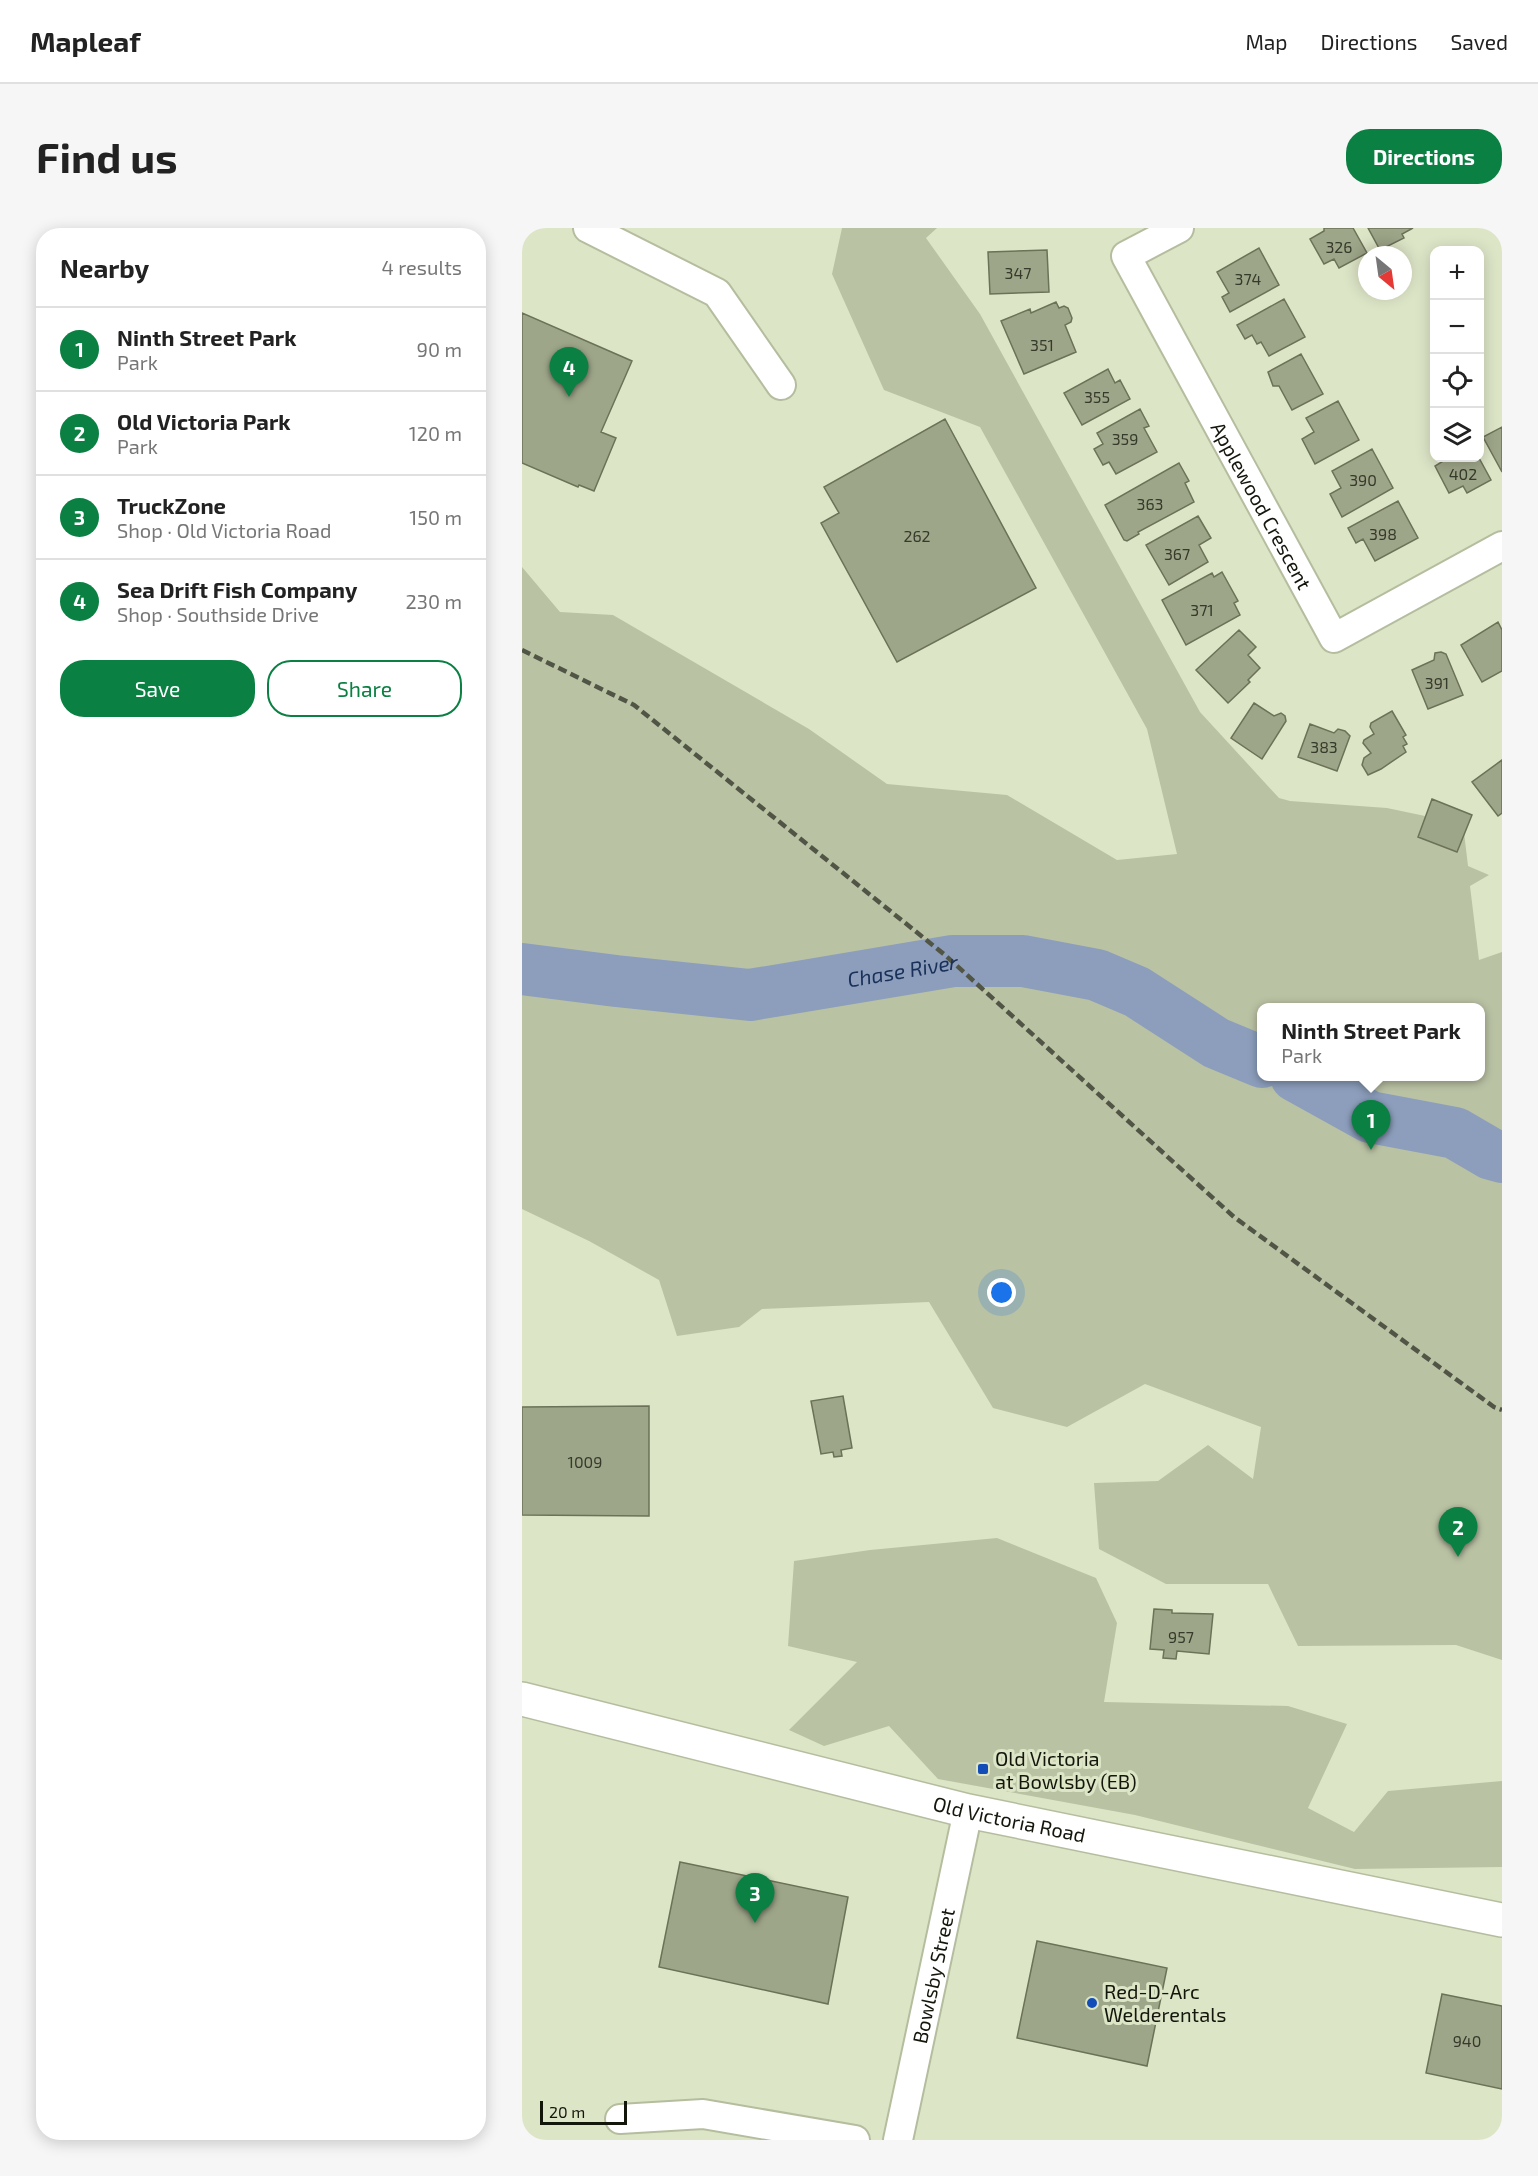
<!DOCTYPE html>
<html lang="en">
<head>
<meta charset="utf-8">
<style>
  body { margin:0; font-family:"Exo 2",sans-serif; background:#f6f6f6; color:#222 }
  .controls { position:absolute; right:18px; top:18px; display:grid; overflow:hidden; border-radius:12px; box-shadow:0 3px 15px #0003 }
  .controls button { width:54px; height:54px; display:grid; place-items:center; padding:0; border:0; border-bottom:2px solid #e0e0e0; background:#fff; color:#222; font:30px sans-serif }
  .compass { position:absolute; left:836px; top:18px; width:54px; height:54px; border-radius:50%; background:#fff; box-shadow:0 3px 15px #0003; rotate:151deg }
  .scale { position:absolute; left:18px; bottom:15px; width:87px; box-sizing:border-box; padding-left:6px; border:3px solid #13160b; border-top:0; font-size:16px; line-height:21px; white-space:nowrap; color:#13160b; -webkit-text-stroke:4px #dde5c7; paint-order:stroke }
  .you { position:absolute; left:480px; top:1065px; width:21px; height:21px; margin:-15px; border:4px solid #fff; border-radius:50%; background:#1a73e8; box-shadow:0 0 0 9px #1a73e833 }
  .badge { display:grid; place-items:center; width:39px; height:39px; border-radius:50%; background:#0b8043; color:#fff; font-size:20px; font-weight:700 }
  .pin { position:absolute; translate:-50% -50px; filter:drop-shadow(0 2px 3px #0008) }
  .pin::after { content:''; position:absolute; top:32px; width:21px; height:18px; background:inherit; clip-path:polygon(0 0,100% 0,50% 100%) }
  .popup { position:absolute; left:735px; top:775px; width:228px; height:78px; box-sizing:border-box; display:grid; place-content:center; border-radius:12px; background:#fff; filter:drop-shadow(0 2px 4px #0005); font-size:20px; white-space:nowrap; color:#767676 }
  .popup b { font-size:22px; color:#222 }
  .popup::after { content:''; position:absolute; left:50%; top:100%; margin-left:-12px; border:12px solid transparent; border-top-color:#fff }
  .list { margin:0; padding:0; list-style:none }
  h2 { display:flex; justify-content:space-between; align-items:center; height:78px; margin:0; padding:0 24px; font-size:26px }
  h2 small { font-size:20px; font-weight:400; color:#767676 }
  .list li { display:grid; grid-template-columns:39px 1fr auto; gap:18px; align-items:center; box-sizing:border-box; height:84px; padding:0 24px; border-top:2px solid #e0e0e0 }
  .list b { display:block; font-size:22px; white-space:nowrap }
  .list p { margin:0; font-size:20px; white-space:nowrap; color:#767676 }
  .list em { font-size:20px; font-style:normal; color:#767676 }
  .actions { display:flex; gap:12px; padding:18px 24px }
  .actions a { flex:1; padding:14px 0; border:2px solid #0b8043; border-radius:24px; text-align:center; font-size:21px; color:#0b8043 }
  .actions .main { background:#0b8043; color:#fff }
  .icon { flex:none; width:33px; height:33px; fill:none; stroke:currentColor; stroke-width:2; stroke-linecap:round; stroke-linejoin:round }
  .map { position:relative; flex:none; width:980px; height:1912px; overflow:hidden; border-radius:24px }
  header { display:flex; align-items:center; gap:36px; box-sizing:border-box; height:84px; padding:0 30px; background:#fff; border-bottom:2px solid #e0e0e0 }
  header strong { font-size:28px }
  nav { display:flex; gap:33px; margin-inline-start:auto; font-size:21px }
  .intro { display:flex; align-items:center; justify-content:space-between; box-sizing:border-box; height:144px; padding:0 36px }
  h1 { margin:0; font-size:42px }
  .button { padding:15px 27px; border-radius:24px; background:#0b8043; color:#fff; font-size:21px; font-weight:700 }
  main { display:flex; gap:36px; padding:0 36px }
  aside { flex:1; background:#fff; border-radius:24px; box-shadow:0 3px 15px #0003 }
  .map>svg:first-child { display:block }
  .green { fill:#bac2a4; fill-rule:evenodd }
  .lines { fill:none; stroke-linecap:round; stroke-linejoin:round }
  .river { stroke:#8c9ebc; stroke-width:52 }
  .building { fill:#9ea689; stroke:#6b7257; stroke-width:1.5 }
  .minor-casing { stroke:#b5bd9f; stroke-width:32 }
  .tertiary-casing { stroke:#b5bd9f; stroke-width:36 }
  .minor { stroke:#fff; stroke-width:28 }
  .tertiary { stroke:#fff; stroke-width:33 }
  .rail { stroke:#515545; stroke-width:4.5; stroke-dasharray:9 4.5; stroke-linecap:butt }
  .poi-dot { fill:#124db8; stroke:#dde5c7; stroke-width:2 }
  .labels { text-anchor:middle; dominant-baseline:central; stroke-width:6; stroke-linejoin:round; paint-order:stroke }
  .number-label { font-size:16px; fill:#363a2a }
  .street-label { font-size:20px; fill:#13160b; stroke:#dde5c7 }
  .poi-label { font-size:20px; fill:#13160b; stroke:#dde5c7; text-anchor:start }
  .water-label { font-size:21px; font-style:italic; fill:#193059; stroke:#dde5c7 }
</style>
</head>
<body>
<header>
<strong>Mapleaf</strong>
<nav><a>Map</a><a>Directions</a><a>Saved</a></nav>
</header>
<div class="intro"><h1>Find us</h1><a class="button">Directions</a></div>
<main>
<aside>
<h2>Nearby<small>4 results</small></h2>
<ul class="list">
<li><span class="badge">1</span><div><b>Ninth Street Park</b><p>Park</p></div><em>90 m</em></li>
<li><span class="badge">2</span><div><b>Old Victoria Park</b><p>Park</p></div><em>120 m</em></li>
<li><span class="badge">3</span><div><b>TruckZone</b><p>Shop · Old Victoria Road</p></div><em>150 m</em></li>
<li><span class="badge">4</span><div><b>Sea Drift Fish Company</b><p>Shop · Southside Drive</p></div><em>230 m</em></li>
</ul>
<div class="actions"><a class="main">Save</a><a>Share</a></div>
</aside>
<div class="map">
<svg width="980" height="1912" viewBox="0 0 980 1912">
  <rect width="100%" height="100%" fill="#dde5c7"/>
  <path class="green" d="M 320,0 L 415,0 L 404,10 L 458,86 L 678,484 L 757,570 L 768,573 L 865,580 L 941,596 L 946,638 L 967,647 L 948,658 L 957,732 L 980,724 L 980,1432 L 934,1417 L 776,1418 L 746,1356 L 644,1356 L 577,1321 L 572,1255 L 636,1253 L 686,1217 L 731,1251 L 739,1199 L 623,1156 L 545,1199 L 471,1180 L 407,1074 L 240,1081 L 217,1099 L 155,1108 L 137,1052 L 67,1013 L 0,981 L 0,339 L 38,384 L 91,387 L 287,501 L 365,556 L 485,567 L 595,632 L 655,626 L 625,501 L 458,199 L 362,162 L 310,46 ZM 740,780 L 958,780 L 958,848 L 740,848 Z
    M 475,1310 L 574,1350 L 595,1395 L 582,1474 L 766,1478 L 825,1496 L 786,1580 L 832,1604 L 866,1563 L 980,1553 L 980,1639 L 833,1641 L 613,1587 L 416,1551 L 367,1498 L 302,1518 L 267,1502 L 335,1434 L 266,1418 L 272,1333 L 348,1322 Z"/>
  <g class="lines">
    <g class="river">
      <path id="s1" d="M 0,741 L 94,753 L 228,767 L 431,733 L 501,733 L 575,747 L 615,764 L 694,815 L 740,834"/>
      <path d="M 774,848 L 848,889 L 933,905 L 969,926 L 980,929"/>
    </g>
  </g>
  <path class="building" d="M 831,0 L 845,25 L 817,40 L 812,31 L 802,36 L 788,11 L 802,3 L 802,0 Z
    M 846,0 L 891,0 L 880,6 L 882,10 L 858,22 Z
    M 737,20 L 757,57 L 708,84 L 700,69 L 707,65 L 695,44 Z
    M 525,22 L 527,64 L 468,66 L 466,24 Z
    M 762,71 L 783,109 L 747,128 L 739,114 L 735,116 L 730,107 L 723,111 L 715,97 Z
    M 534,74 L 537,80 L 542,78 L 546,80 L 550,90 L 549,94 L 543,97 L 554,124 L 502,146 L 479,93 L 508,81 L 509,85 Z
    M 0,85 L 110,133 L 79,204 L 94,210 L 72,263 L 57,257 L 56,259 L 0,235 Z
    M 779,126 L 801,166 L 770,182 L 757,158 L 751,158 L 746,144 Z
    M 586,141 L 593,155 L 598,152 L 608,171 L 560,197 L 542,165 Z
    M 816,173 L 837,212 L 793,236 L 780,211 L 792,204 L 784,190 Z
    M 618,181 L 627,198 L 622,200 L 635,224 L 594,246 L 587,234 L 581,237 L 572,221 L 581,216 L 575,205 Z
    M 423,191 L 514,360 L 375,434 L 299,295 L 317,285 L 302,259 Z
    M 980,199 L 980,244 L 961,209 Z
    M 850,221 L 871,260 L 820,289 L 808,266 L 819,260 L 810,243 Z
    M 926,230 L 957,230 L 969,252 L 945,265 L 941,258 L 927,265 L 913,238 Z
    M 657,235 L 667,253 L 663,255 L 672,274 L 616,304 L 617,306 L 605,313 L 602,312 L 583,277 Z
    M 876,273 L 896,310 L 853,333 L 841,311 L 834,315 L 826,300 Z
    M 676,288 L 689,310 L 677,317 L 686,334 L 647,357 L 624,317 Z
    M 700,344 L 716,373 L 712,375 L 718,387 L 664,417 L 640,372 L 690,345 L 692,349 Z
    M 976,394 L 980,402 L 980,443 L 960,454 L 939,417 Z
    M 717,402 L 734,419 L 726,427 L 738,440 L 726,452 L 728,454 L 706,475 L 674,442 Z
    M 919,424 L 924,426 L 941,467 L 906,481 L 890,442 L 912,432 L 913,425 Z
    M 732,475 L 752,488 L 759,485 L 763,488 L 764,493 L 740,531 L 709,510 Z
    M 870,483 L 884,507 L 881,509 L 885,516 L 881,518 L 884,524 L 859,541 L 846,547 L 840,537 L 842,530 L 849,525 L 841,515 L 842,512 L 852,506 L 848,499 L 849,495 Z
    M 788,496 L 812,505 L 816,501 L 823,503 L 828,508 L 815,543 L 776,529 Z
    M 980,532 L 980,585 L 976,588 L 950,554 Z
    M 910,571 L 950,587 L 935,624 L 896,609 Z
    M 321,1168 L 330,1220 L 319,1222 L 320,1228 L 312,1229 L 311,1224 L 299,1226 L 289,1173 Z
    M 127,1178 L 127,1288 L 0,1287 L 0,1179 Z
    M 632,1381 L 650,1382 L 650,1385 L 691,1386 L 687,1426 L 655,1423 L 654,1431 L 641,1430 L 642,1422 L 628,1421 Z
    M 158,1634 L 326,1669 L 306,1776 L 137,1739 Z
    M 515,1713 L 645,1740 L 625,1838 L 495,1810 Z
    M 920,1766 L 980,1778 L 980,1861 L 904,1845 Z"/>
  <g class="lines">
    <g class="minor-casing">
      <g id="minor">
        <path d="M 66,0 L 195,65 L 259,157"/>
        <path id="s2" d="M 657,0 L 604,28 L 812,410 L 980,318"/>
        <path d="M 98,1891 L 181,1886 L 333,1912"/>
        <path id="s3" d="M 376,1912 L 446,1583"/>
      </g>
    </g>
    <g class="tertiary-casing">
      <g id="tertiary">
        <path id="s4" d="M 0,1471 L 446,1583 L 980,1692"/>
      </g>
    </g>
    <use href="#minor" class="minor"/>
    <use href="#tertiary" class="tertiary"/>
    <path class="rail" d="M 0,422 L 112,477 L 423,727 L 712,989 L 972,1179 L 980,1182"/>
  </g>
  <g class="poi-dot">
    <rect x="455" y="1535" width="12" height="12" rx="3"/>
    <circle cx="570" cy="1775" r="6"/>
  </g>
  <g class="labels">
    <g class="number-label">
      <text x="817" y="18">326</text>
      <text x="496" y="44">347</text>
      <text x="726" y="50">374</text>
      <text x="520" y="116">351</text>
      <text x="575" y="168">355</text>
      <text x="603" y="210">359</text>
      <text x="941" y="245">402</text>
      <text x="841" y="251">390</text>
      <text x="628" y="275">363</text>
      <text x="861" y="305">398</text>
      <text x="395" y="307">262</text>
      <text x="655" y="325">367</text>
      <text x="680" y="381">371</text>
      <text x="915" y="454">391</text>
      <text x="802" y="518">383</text>
      <text x="63" y="1233">1009</text>
      <text x="659" y="1408">957</text>
      <text x="945" y="1812">940</text>
    </g>
    <g class="street-label">
      <text stroke="none"><textPath href="#s2" startOffset="344">Applewood Crescent</textPath></text>
      <text stroke="none"><textPath href="#s4" startOffset="502">Old Victoria Road</textPath></text>
      <text stroke="none"><textPath href="#s3" startOffset="168">Bowlsby Street</textPath></text>
    </g>
    <g class="poi-label">
      <text x="473" y="1530">Old Victoria<tspan x="473" dy="23">at Bowlsby (EB)</tspan></text>
      <text x="582" y="1763">Red-D-Arc<tspan x="582" dy="23">Welderentals</tspan></text>
    </g>
    <g class="water-label">
      <text stroke="none"><textPath href="#s1" startOffset="384">Chase River</textPath></text>
    </g>
  </g>
</svg>
<div class="controls">
<button>+</button>
<button>−</button>
<button><svg class="icon" aria-label="locate" viewBox="0 0 24 24"><circle cx="12" cy="12" r="6"/><path d="M12 2v4M12 18v4M2 12h4M18 12h4"/></svg></button>
<button><svg class="icon" aria-label="layers" viewBox="0 0 24 24"><path d="M12 4l9 5-9 5-9-5zM3 14l9 5 9-5"/></svg></button>
</div>
<svg class="compass" viewBox="-18 -18 36 36"><path d="M0-13l5 13h-10z" fill="#e53935"/><path d="M0 13l5-13h-10z" fill="#767676"/></svg>
<div class="scale">20 m</div>
<div class="you"></div>
<div class="pin badge" style="left:849px;top:922px">1</div>
<div class="popup"><b>Ninth Street Park</b>Park</div>
<div class="pin badge" style="left:936px;top:1329px">2</div>
<div class="pin badge" style="left:233px;top:1695px">3</div>
<div class="pin badge" style="left:47px;top:169px">4</div>
</div>
</main>
</body>
</html>
